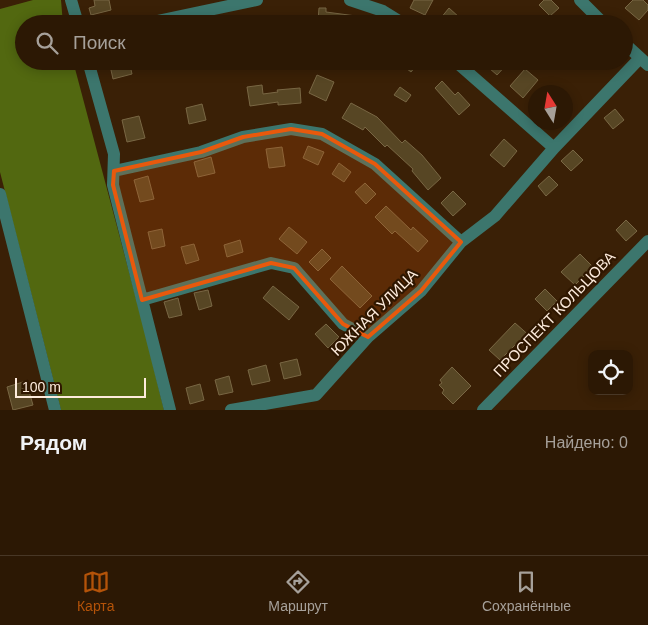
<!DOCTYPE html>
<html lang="ru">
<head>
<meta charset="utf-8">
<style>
  body { margin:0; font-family:Helvetica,sans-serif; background:#34210e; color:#f1f3f6 }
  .controls { position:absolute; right:15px; bottom:15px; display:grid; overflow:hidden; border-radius:10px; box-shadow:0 2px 12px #0003 }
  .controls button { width:45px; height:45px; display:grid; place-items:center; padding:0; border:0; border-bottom:1px solid #483726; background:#2c1804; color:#f1f3f6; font:25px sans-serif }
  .compass { position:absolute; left:528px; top:85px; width:45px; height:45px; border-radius:50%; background:#2c1804; box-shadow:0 2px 12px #0003; rotate:349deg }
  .scale { position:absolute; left:15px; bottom:12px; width:131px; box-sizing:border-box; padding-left:5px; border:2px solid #fdebdc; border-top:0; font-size:14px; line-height:18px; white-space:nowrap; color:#fdebdc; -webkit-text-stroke:4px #2f1700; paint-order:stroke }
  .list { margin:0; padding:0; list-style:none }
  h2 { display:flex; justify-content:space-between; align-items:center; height:65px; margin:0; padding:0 20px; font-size:21px }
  h2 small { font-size:16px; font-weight:400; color:#a6a09a }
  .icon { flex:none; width:28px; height:28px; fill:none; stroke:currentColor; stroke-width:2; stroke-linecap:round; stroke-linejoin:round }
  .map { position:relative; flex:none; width:648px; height:410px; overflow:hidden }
  .search { position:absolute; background:#2c1804; box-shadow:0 2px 12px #0003; left:15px; right:15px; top:15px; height:55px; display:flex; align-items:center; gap:12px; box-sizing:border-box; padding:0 18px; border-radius:28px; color:#a6a09a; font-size:19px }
  .sheet { height:145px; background:#2c1804 }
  nav { display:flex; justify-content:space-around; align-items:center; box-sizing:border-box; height:70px; border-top:1px solid #483726; background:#2c1804; font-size:14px; color:#a6a09a }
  nav a { display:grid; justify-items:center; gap:2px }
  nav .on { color:#b45309 }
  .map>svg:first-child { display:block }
  .forest { fill:#526810 }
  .building { fill:#574624; stroke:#796744 }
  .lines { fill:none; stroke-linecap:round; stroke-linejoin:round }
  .minor { stroke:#3c766d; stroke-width:12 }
  .marked { fill:#e8590c; fill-opacity:0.2; stroke:#e8590c; stroke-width:4; stroke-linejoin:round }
  .labels { text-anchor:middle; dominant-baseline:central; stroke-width:4.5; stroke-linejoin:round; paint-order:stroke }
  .street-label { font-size:15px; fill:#fdebdc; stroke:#2f1700 }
</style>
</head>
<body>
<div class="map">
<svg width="648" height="410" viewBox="0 0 648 410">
  <rect width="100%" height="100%" fill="#3a2006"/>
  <path class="forest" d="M 33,0 L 61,0 L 63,24 L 24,24 L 24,61 L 73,61 L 145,332 L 164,410 L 61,410 L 0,172 L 0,9 Z"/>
  <path class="building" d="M 94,0 L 109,0 L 111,10 L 91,15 L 89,8 L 95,6 Z
    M 414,0 L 433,0 L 425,15 L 410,8 Z
    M 544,0 L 551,0 L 559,8 L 550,16 L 539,5 Z
    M 633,0 L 643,0 L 648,5 L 648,10 L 639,20 L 625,8 Z
    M 319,8 L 326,8 L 326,12 L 356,16 L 355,24 L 335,24 L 336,21 L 318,21 Z
    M 449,8 L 460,18 L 454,24 L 436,24 Z
    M 296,16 L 312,16 L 312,24 L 296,24 Z
    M 109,61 L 129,61 L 132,74 L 113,79 Z
    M 397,61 L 420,61 L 411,72 Z
    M 481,61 L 510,61 L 497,75 Z
    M 525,69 L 538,80 L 523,98 L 510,86 Z
    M 317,75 L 334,82 L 326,101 L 309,93 Z
    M 442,81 L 455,95 L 458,92 L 470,105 L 459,115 L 435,88 Z
    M 262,85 L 263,94 L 278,92 L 277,90 L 300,88 L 301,103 L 278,105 L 278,102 L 250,106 L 247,87 Z
    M 400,87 L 411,95 L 406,102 L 394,95 Z
    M 351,103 L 377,117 L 402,143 L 405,140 L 422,155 L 441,178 L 428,190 L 412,171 L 413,169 L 387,145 L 385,147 L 365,127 L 363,130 L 342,118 Z
    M 202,104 L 206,120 L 189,124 L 186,108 Z
    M 615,109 L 624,120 L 613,129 L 604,118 Z
    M 139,116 L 145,138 L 127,142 L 122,120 Z
    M 504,139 L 517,151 L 504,167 L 490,155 Z
    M 308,146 L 324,152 L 318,165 L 303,158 Z
    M 282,147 L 285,166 L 269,168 L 266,149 Z
    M 573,150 L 583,160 L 571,171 L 561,161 Z
    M 211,157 L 215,173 L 198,177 L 194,162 Z
    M 339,163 L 351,172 L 344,182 L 332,174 Z
    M 148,176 L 154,199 L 140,202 L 134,180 Z
    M 549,176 L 558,185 L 546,196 L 538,186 Z
    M 365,183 L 376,194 L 366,204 L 355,192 Z
    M 453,191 L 466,204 L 453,216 L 441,203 Z
    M 386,206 L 411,230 L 413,227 L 428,241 L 418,252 L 395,231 L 392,234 L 375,217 Z
    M 626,220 L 637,231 L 626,241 L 616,230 Z
    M 289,227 L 307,242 L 297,254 L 279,239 Z
    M 162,229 L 165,246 L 152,249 L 148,232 Z
    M 240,240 L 243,252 L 227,257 L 224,245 Z
    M 194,244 L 199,260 L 186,264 L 181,247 Z
    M 322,249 L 331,258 L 318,271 L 309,262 Z
    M 580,254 L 593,267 L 575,285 L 561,272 Z
    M 342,266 L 372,296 L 360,308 L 330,279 Z
    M 273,286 L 299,307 L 289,320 L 263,298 Z
    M 545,289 L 557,301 L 547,311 L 535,299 Z
    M 208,290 L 212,306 L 199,310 L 194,293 Z
    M 178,298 L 182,315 L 169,318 L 164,302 Z
    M 515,323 L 532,338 L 524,346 L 518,342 L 500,360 L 489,350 Z
    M 326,324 L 339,337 L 328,348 L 315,334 Z
    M 297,359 L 301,375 L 284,379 L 280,363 Z
    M 266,365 L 270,381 L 252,385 L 248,370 Z
    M 452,367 L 471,386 L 453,404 L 442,393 L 444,390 L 439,385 L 442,383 L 440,380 Z
    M 229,376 L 233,392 L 219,395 L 215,380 Z
    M 26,381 L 33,405 L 13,410 L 7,387 Z
    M 200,384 L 204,400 L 190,404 L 186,388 Z"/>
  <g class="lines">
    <path class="minor" d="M 71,0 L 78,24
      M 350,0 L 383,11 L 404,24
      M 580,0 L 604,24
      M 143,24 L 257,0
      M 624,43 L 648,65
      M 88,61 L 114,154 L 113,185 L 170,410
      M 455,61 L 554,148
      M 114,171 L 201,152 L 243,137 L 291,129 L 322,134 L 375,164 L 461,242
      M 0,194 L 55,410
      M 142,300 L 271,263 L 294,268 L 343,324 L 368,337
      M 231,410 L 316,395 L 368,337 L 421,291 L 461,242 L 495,216 L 554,148 L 640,58
      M 483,410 L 648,241"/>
  </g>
  <path class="marked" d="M 291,129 L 322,134 L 375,164 L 461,242 L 421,291 L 368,337 L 343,324 L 294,268 L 271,263 L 142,300 L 113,185 L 114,171 L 201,152 L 243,137 Z"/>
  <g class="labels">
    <g class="street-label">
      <text transform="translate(374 312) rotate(-45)">ЮЖНАЯ УЛИЦА</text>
      <text transform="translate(554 314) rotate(-46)">ПРОСПЕКТ КОЛЬЦОВА</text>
    </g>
  </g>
</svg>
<div class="controls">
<button><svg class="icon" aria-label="locate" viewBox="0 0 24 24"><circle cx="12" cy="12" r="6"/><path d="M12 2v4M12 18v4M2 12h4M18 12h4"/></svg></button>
</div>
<svg class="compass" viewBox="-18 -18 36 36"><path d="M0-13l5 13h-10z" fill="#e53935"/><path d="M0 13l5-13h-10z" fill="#a6a09a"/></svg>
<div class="scale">100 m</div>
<div class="search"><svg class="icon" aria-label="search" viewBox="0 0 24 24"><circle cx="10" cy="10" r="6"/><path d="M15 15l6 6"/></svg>Поиск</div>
</div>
<section class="sheet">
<h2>Рядом<small>Найдено: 0</small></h2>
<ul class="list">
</ul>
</section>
<nav>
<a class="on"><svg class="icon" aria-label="map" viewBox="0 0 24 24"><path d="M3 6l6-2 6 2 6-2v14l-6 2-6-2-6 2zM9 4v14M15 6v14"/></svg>Карта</a>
<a><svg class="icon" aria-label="directions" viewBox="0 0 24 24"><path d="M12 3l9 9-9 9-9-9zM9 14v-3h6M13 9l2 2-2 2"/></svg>Маршрут</a>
<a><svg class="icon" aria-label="saved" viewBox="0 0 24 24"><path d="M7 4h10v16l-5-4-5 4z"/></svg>Сохранённые</a>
</nav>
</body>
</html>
